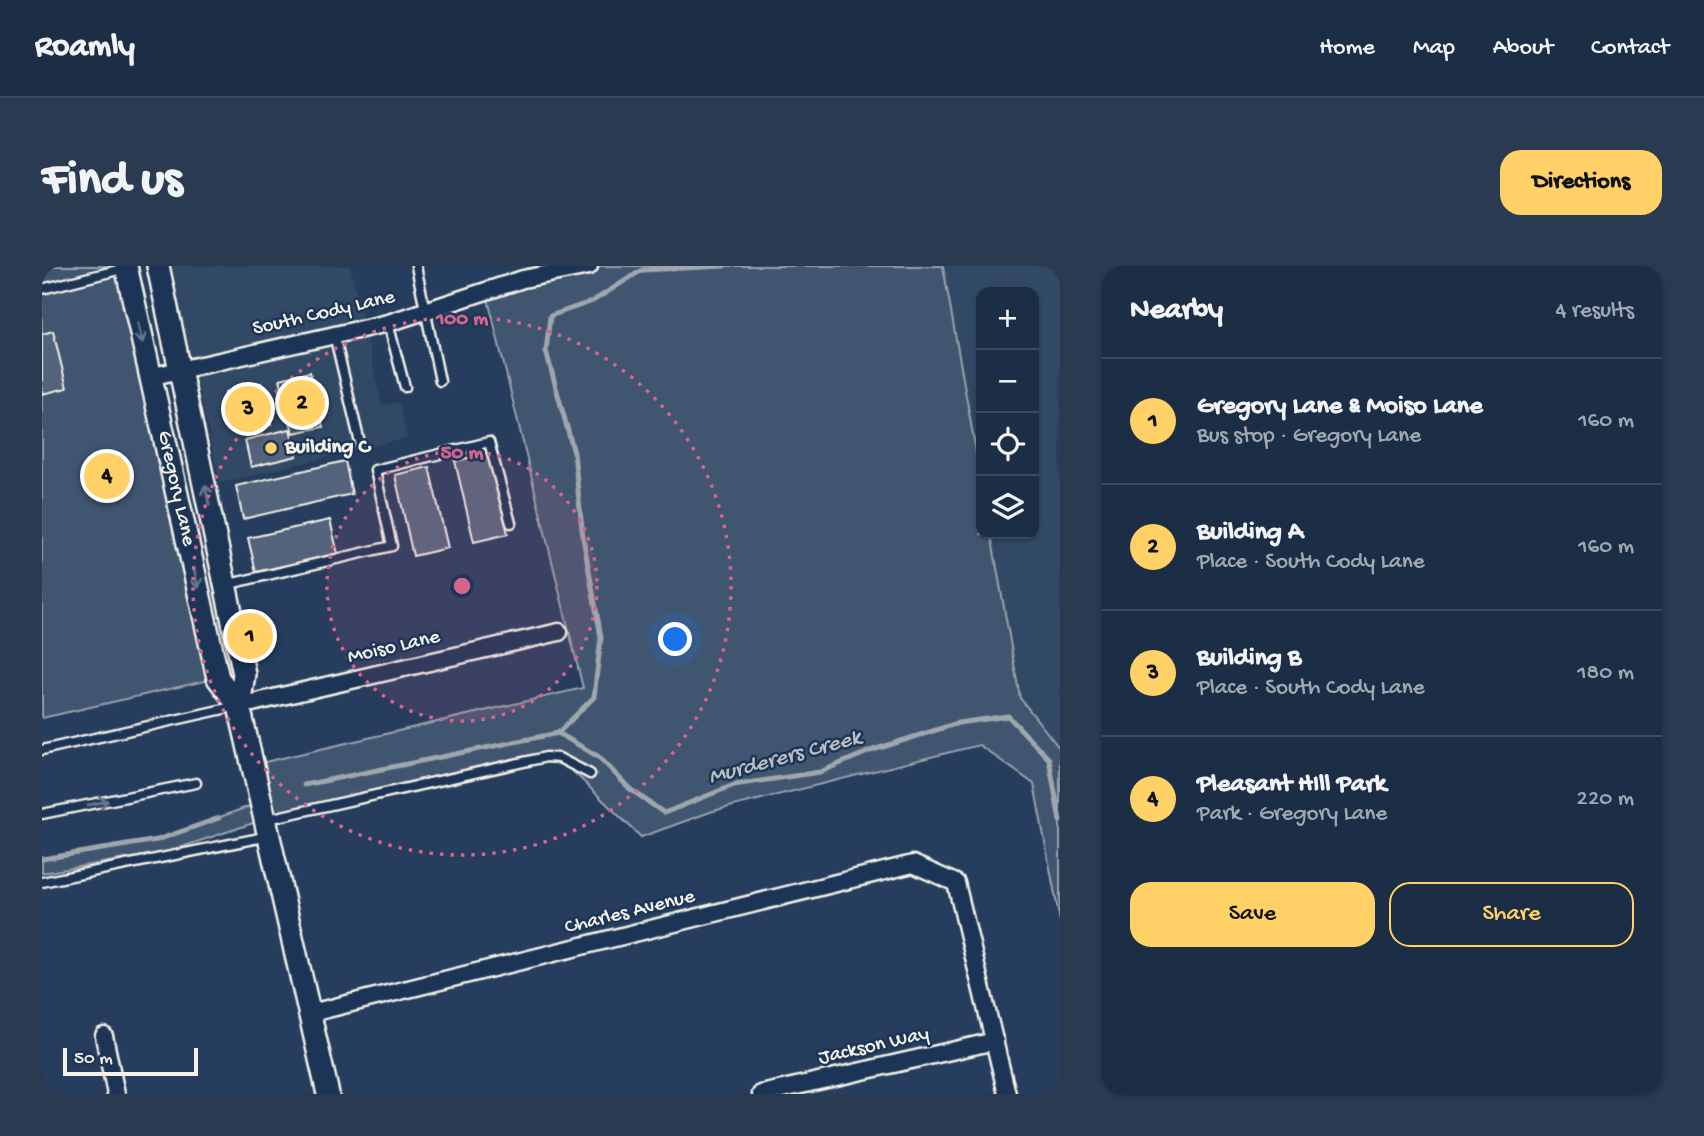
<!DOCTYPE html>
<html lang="en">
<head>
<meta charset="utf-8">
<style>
  body { margin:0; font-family:"Gochi Hand",sans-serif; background:#293a51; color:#f1f3f6 }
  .controls { position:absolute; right:21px; top:21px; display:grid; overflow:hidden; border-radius:14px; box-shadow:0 2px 5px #0004 }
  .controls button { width:63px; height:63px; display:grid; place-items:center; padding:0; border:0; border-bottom:2px solid #3a4a5f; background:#1c2e46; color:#f1f3f6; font:35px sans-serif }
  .scale { position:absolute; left:21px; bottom:18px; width:135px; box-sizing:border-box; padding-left:7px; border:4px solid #f4f1e8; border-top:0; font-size:19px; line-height:24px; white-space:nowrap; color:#f4f1e8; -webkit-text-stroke:5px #1d3557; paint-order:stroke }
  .you { position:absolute; left:634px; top:374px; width:24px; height:24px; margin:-18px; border:5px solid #fff; border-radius:50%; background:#1a73e8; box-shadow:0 0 0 10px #1a73e833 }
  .badge { display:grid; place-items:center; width:46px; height:46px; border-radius:50%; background:#ffd166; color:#111; font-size:23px; font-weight:700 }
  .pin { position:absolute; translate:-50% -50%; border:4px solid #fff; box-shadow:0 2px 7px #0006 }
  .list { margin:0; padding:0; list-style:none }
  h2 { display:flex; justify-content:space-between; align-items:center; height:91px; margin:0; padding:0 28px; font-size:30px }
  h2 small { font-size:23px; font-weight:400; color:#a0a8b3 }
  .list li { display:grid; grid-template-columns:46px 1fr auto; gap:21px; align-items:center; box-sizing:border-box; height:126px; padding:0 28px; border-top:2px solid #3a4a5f }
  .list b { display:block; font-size:26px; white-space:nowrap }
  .list p { margin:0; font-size:23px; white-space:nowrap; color:#a0a8b3 }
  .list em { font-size:23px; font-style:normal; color:#a0a8b3 }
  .actions { display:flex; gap:14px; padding:21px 28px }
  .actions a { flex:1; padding:16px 0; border:2px solid #ffd166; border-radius:21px; text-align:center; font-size:24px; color:#ffd166 }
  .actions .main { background:#ffd166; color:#111 }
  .icon { flex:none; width:38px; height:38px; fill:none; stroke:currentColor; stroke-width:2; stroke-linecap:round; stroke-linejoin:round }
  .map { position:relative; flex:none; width:1018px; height:828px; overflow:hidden; border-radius:21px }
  header { display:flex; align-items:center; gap:42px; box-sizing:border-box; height:98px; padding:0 35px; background:#1c2e46; border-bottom:2px solid #3a4a5f }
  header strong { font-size:33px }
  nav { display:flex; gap:38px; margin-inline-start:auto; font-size:24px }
  .intro { display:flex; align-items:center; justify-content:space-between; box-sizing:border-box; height:168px; padding:0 42px }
  h1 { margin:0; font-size:49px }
  .button { padding:18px 32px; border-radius:21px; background:#ffd166; color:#111; font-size:24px; font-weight:700 }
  main { display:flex; gap:42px; padding:0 42px }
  aside { flex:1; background:#1c2e46; border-radius:21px; box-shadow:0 2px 5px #0004 }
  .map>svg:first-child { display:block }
  .built { fill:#334966 }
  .green { fill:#40546f; stroke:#9aa2ac; stroke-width:2 }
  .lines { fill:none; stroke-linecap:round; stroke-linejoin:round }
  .stream { stroke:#9fa7ae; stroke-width:5 }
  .building { fill:#52647b; stroke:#f4f1e8; stroke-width:2 }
  .service-casing { stroke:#f4f1e8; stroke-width:13 }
  .minor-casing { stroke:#f4f1e8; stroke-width:21 }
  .secondary-casing { stroke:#f4f1e8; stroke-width:26 }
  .service { stroke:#1d3557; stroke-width:8 }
  .minor { stroke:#1d3557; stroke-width:16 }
  .secondary { stroke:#1d3557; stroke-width:21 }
  .oneway { stroke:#68778a }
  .ring { fill:none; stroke:#d4648c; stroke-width:3.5; stroke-dasharray:3.5 7 }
  .poi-dot { fill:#ffd166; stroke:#1d3557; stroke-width:2.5 }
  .labels { text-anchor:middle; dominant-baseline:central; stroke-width:5; stroke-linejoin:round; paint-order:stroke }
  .street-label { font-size:21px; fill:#f4f1e8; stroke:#1d3557 }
  .poi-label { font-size:21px; font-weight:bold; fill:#f4f1e8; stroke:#1d3557; text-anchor:start }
  .water-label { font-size:23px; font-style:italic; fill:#bcbfc2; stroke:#1d3557 }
  .centre { fill:#d4648c; stroke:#1d3557; stroke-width:3.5 }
  .ring-label { font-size:21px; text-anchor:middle; font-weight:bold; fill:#d4648c; stroke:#1d3557; stroke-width:5; stroke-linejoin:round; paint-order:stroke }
</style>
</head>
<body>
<header>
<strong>Roamly</strong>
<nav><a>Home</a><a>Map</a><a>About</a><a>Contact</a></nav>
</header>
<div class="intro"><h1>Find us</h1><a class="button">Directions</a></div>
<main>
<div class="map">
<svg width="1018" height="828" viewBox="0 0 1018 828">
  <rect width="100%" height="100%" fill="#263d5d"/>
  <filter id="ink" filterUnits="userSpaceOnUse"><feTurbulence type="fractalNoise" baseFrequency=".0143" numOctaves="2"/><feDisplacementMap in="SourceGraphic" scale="14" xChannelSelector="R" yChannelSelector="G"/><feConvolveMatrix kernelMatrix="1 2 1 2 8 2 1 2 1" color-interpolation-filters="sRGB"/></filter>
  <g filter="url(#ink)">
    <path class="built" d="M 120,0 L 308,0 L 340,140 L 357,136 L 365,172 L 178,217 L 145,71 Z
      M 901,0 L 1018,0 L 1018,483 L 978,432 L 949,268 L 992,268 L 992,26 L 939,26 L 939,214 Z"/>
    <path class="green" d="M 0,0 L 84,0 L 176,412 L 0,452 Z
      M 547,0 L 901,0 L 939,214 L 939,268 L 949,268 L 978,432 L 1018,483 L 1018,655 L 992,518 L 937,479 L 671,545 L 599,571 L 512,487 L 223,553 L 125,586 L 0,607 L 0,593 L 115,574 L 219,536 L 210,499 L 541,422 L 444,25 Z"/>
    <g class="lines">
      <path class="stream" d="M 516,467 L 557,491 L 588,523 L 622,547 L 692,519 L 778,506 L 828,485 L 916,457 L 966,450 L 1007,493 L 1018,555
        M 262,519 L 516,467 L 552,431 L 559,371 L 541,272 L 532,187 L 504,85 L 508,50 L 551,35 L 600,4 L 682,0
        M 0,593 L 115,574 L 177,552"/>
    </g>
    <path class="building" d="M 11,65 L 25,122 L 0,128 L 0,68 Z
      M 268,106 L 281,161 L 251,167 L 238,113 Z
      M 219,117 L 229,159 L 193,168 L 183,126 Z
      M 248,163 L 255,190 L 209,201 L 203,174 Z
      M 447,187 L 466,268 L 432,276 L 413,195 Z
      M 303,195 L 310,228 L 201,253 L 194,220 Z
      M 387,201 L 406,282 L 371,290 L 353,209 Z
      M 288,254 L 296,288 L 214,306 L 206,272 Z"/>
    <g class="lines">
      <g class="service-casing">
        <path id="service" d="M 374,0 L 398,115
          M 0,23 L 84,2
          M 346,57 L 363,121
          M 292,68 L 318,177
          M 183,319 L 350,280 L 333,204 L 447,176 L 469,257
          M 0,484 L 195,440
          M 0,548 L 154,517
          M 226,553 L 504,491 L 517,492 L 548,508
          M 0,616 L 227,570"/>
      </g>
      <g class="minor-casing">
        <path id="minor" d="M 107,111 L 346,57 L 481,13 L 547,0
          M 197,440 L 517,366
          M 269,747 L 871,598 L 914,617 L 965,828
          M 62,770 L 74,828
          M 719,828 L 953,775"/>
      </g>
      <g class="secondary-casing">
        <g id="secondary">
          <path id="s1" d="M 84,0 L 176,412 L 197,440"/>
          <path d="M 116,0 L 202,408 L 197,440 L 286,828"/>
        </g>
      </g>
      <use href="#service" class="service"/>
      <use href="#minor" class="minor"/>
      <use href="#secondary" class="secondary"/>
    </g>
    <defs><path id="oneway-shaft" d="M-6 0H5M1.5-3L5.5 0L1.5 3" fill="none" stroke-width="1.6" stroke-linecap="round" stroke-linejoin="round" transform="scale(1.75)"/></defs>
    <g class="oneway">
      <use href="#oneway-shaft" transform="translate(98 67) rotate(78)"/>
      <use href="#oneway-shaft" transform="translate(165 229) rotate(-102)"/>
      <use href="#oneway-shaft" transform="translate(154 312) rotate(77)"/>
      <use href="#oneway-shaft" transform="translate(56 537) rotate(-12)"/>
    </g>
  </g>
  <circle cx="420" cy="320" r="135" fill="#d4648c" fill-opacity=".12"/>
  <g class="ring">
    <circle cx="420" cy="320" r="135"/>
    <circle cx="420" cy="320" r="269"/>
  </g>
  <circle class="poi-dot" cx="229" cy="182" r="7"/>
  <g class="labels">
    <g class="street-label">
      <text transform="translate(282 48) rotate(-13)">South Cody Lane</text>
      <text stroke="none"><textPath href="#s1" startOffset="228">Gregory Lane</textPath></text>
      <text transform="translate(352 382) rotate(-13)">Moiso Lane</text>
      <text transform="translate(588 647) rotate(-14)">Charles Avenue</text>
      <text transform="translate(832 781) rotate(-13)">Jackson Way</text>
    </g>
    <g class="poi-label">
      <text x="243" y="182">Building C</text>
    </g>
    <g class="water-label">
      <text transform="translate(743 492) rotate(-15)">Murderers Creek</text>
    </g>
  </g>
  <circle cx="420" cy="320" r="10" class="centre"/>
  <g class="ring-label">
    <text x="420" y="58">100 m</text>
    <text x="420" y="192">50 m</text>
  </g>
</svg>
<div class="controls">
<button>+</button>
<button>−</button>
<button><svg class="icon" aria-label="locate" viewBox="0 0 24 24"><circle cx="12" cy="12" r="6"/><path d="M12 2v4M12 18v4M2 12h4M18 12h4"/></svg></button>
<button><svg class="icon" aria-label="layers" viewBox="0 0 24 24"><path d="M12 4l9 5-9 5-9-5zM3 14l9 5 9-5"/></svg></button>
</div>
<div class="scale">50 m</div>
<div class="you"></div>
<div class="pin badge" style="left:208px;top:370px">1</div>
<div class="pin badge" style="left:260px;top:137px">2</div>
<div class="pin badge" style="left:206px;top:143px">3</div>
<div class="pin badge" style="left:65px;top:210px">4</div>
</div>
<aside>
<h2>Nearby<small>4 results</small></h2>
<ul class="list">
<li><span class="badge">1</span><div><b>Gregory Lane &amp; Moiso Lane</b><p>Bus stop · Gregory Lane</p></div><em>160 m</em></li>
<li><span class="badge">2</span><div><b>Building A</b><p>Place · South Cody Lane</p></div><em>160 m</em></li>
<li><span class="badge">3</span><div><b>Building B</b><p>Place · South Cody Lane</p></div><em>180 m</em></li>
<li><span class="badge">4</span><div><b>Pleasant HIll Park</b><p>Park · Gregory Lane</p></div><em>220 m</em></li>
</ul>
<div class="actions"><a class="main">Save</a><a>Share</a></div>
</aside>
</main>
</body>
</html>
